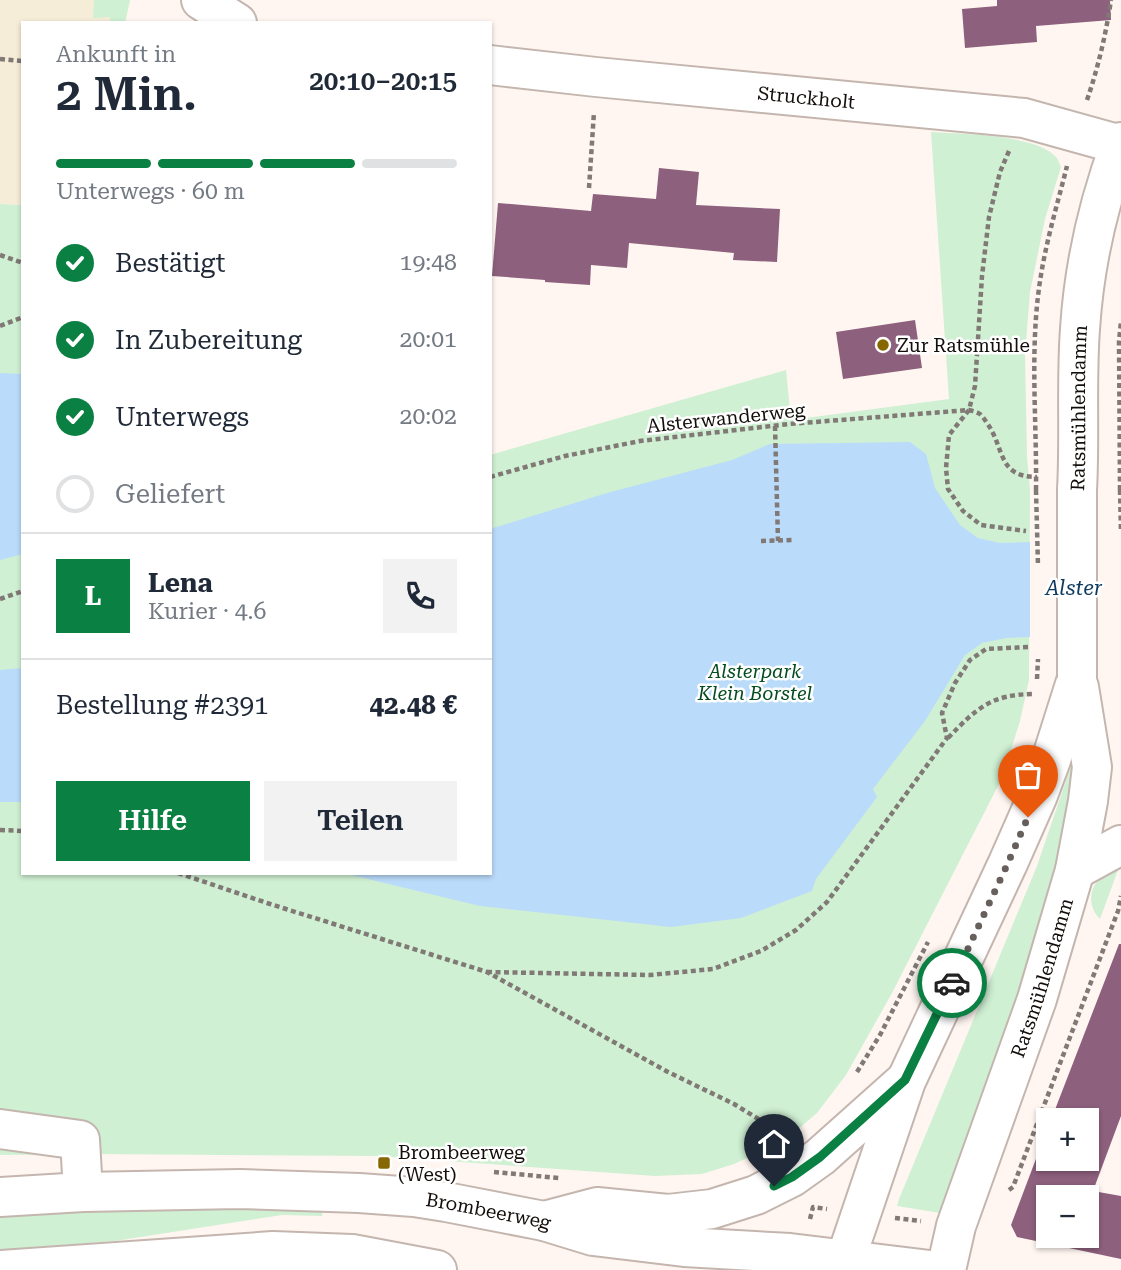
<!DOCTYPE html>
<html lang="de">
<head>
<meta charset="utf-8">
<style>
	:root { --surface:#fff; --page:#f2f2f3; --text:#1f2937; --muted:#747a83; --line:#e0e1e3; --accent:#0b8043 }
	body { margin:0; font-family:"Roboto Serif",serif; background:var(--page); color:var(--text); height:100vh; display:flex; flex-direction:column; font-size:26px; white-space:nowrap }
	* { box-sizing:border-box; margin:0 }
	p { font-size:23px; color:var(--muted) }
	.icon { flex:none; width:38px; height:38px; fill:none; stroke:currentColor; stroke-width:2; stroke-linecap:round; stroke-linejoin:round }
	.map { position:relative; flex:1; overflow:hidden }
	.details { position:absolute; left:21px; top:21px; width:471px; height:854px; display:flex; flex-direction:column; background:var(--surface); border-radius:0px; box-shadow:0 2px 5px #0004 }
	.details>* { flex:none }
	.buttons { position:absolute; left:1036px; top:1108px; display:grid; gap:14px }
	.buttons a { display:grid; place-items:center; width:63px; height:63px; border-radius:0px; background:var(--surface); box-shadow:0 2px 5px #0004; font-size:35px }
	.pin { position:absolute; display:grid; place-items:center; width:60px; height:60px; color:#fff; margin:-72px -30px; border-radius:50% 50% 50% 0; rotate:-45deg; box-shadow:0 0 7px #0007 }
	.pin .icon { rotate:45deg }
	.courier { position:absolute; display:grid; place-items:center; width:70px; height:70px; margin:-35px; border:5px solid #0b8043; border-radius:50%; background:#fff; color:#222; box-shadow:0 2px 9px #0007 }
	.headline em { font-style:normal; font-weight:600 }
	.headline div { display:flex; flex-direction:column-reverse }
	.headline { display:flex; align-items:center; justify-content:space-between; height:119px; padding:0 35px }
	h1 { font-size:46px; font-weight:600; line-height:52px }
	.bar { display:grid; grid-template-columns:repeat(4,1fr); gap:10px 7px; align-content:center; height:84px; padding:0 35px }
	.bar i { height:9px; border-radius:5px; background:var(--line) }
	.bar .active { background:var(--accent) }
	.bar p { grid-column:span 4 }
	.line { display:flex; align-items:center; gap:18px; padding:0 35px; border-top:2px solid var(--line) }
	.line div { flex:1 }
	.round { display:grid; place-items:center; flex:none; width:74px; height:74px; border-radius:0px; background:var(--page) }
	ol { padding:0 35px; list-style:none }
	li { display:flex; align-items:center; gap:21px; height:77px }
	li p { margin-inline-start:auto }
	li .icon { padding:7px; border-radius:50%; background:var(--accent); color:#fff; stroke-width:4 }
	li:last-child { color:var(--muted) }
	li i { width:38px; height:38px; border:4px solid var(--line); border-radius:50% }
	.action { display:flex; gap:14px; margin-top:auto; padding:14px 35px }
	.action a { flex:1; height:80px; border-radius:0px; background:var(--accent); color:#fff; font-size:28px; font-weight:600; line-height:80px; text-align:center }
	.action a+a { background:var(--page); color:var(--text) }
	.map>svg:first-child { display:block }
	.education { fill:#f6edd8 }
	.green { fill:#cff0d3 }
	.water { fill:#bbdbfb }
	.pier { fill:#fff6f1 }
	.building { fill:#8d607d; fill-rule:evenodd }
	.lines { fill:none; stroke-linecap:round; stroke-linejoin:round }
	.minor-casing { stroke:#c4b6ae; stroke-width:42 }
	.major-casing { stroke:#c4b6ae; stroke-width:42 }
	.path { stroke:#807975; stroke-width:4.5; stroke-dasharray:5 3.5; stroke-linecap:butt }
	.minor { stroke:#fff; stroke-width:38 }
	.major { stroke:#fff; stroke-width:38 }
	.major-bridge-casing { stroke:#c4b6ae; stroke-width:42; stroke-linecap:butt }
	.path-bridge { stroke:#807975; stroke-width:4.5; stroke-dasharray:5 3.5; stroke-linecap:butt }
	.major-bridge { stroke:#fff; stroke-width:38 }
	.done { stroke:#665f5c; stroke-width:7; stroke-dasharray:0 12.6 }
	.route { stroke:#0b8043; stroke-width:9 }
	.poi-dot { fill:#876702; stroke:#fff; stroke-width:2.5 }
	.labels { text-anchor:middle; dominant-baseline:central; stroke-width:5; stroke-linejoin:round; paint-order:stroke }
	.street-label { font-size:19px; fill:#130e0b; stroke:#fff }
	.poi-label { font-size:19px; fill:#130e0b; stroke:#fff; text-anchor:start }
	.park-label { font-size:19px; font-style:italic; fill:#054c1e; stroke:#fff }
	.water-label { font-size:21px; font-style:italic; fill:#0d3a5f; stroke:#fff }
</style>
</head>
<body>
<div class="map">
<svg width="1121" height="1270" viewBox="0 0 1121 1270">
	<rect width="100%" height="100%" fill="#fff6f1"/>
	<path class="education" d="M0,0h130l-5,23h-102v182l-23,-1z"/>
	<g class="green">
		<path d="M94,0h36l-5,23h-15v-6l-17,1z"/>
		<path d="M931,132c29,2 105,2 125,25 2,2 3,6 5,10l-16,52 -15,73 -5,62 2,103 3,33 -1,190 -9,41 -18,57 -110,215 -46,82 -29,38 -26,22 -18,11 -39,18 -32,10 -47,2 -277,-20 -289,-2 -89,1v-951l23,1v668h467v-418l296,-85 5,50 158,-21z"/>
		<path d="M1072,763h3l-17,109 -38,123 -80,218 -43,-7 2,-7 138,-333z"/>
		<path d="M1118,870l-18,49c-14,-14 -11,-36 7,-46 3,-1 8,-2 11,-3z"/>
		<path d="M214,1209l109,1 -1,6 -40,-1 -167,26 -115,9v-35l84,-5z"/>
	</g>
	<g class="water">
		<path d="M0,373l23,1v180l-23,6z"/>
		<path d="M910,442l16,12 9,34 25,37 18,13 22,5 121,-4v98h-93l-22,1 -24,5 -17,12 -40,66 -52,68 4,8 -61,82 -4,12 -71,27 -70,9 -191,-21 -137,-33h147v-344l117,-36 125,-33 38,-16z"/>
		<path d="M23,668v134h-23v-132z"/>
	</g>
	<path class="pier" d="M1121,535v106l-91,-1v-101z"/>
	<g class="building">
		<path d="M997,0h113l1,20 -75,6 1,16 -72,6 -3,-39 35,-3z"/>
		<path d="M659,168l40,4 -3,33 84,4 -3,53 -44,-2 1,-7 -105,-10 -2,25 -36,-3 -1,20 -45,-3v-2l-53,-4 6,-73 93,8 2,-17 63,5z"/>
		<path d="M915,320l7,48 -79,11 -7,-47z"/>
		<path d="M1119,944h2v172l-28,75 28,5v63l-104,-22 -6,-12 37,-98v31h39v-38h-36zM1048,1197h39v39h-39z"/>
	</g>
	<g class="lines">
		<defs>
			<g id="minor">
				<path d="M201,0l36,23"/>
				<path id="s1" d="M490,65l106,12 428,41 97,27"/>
				<path d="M1075,870l46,-25"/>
				<path d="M0,1129l80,11 3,52"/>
			</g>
			<g id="major">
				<path id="s2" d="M1077,490c3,-53 -1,-107 3,-161 4,-63 19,-128 41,-187"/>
				<path id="s3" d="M0,1197l83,-5 157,-3 119,4 55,4 32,5 98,19 49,15 91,11 106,6 140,17"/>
				<path d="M544,1221l53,-14 71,7 44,-5 44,-14 36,-18 28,-20 84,-75"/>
				<path d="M0,1270l273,-19 79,3 85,16"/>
				<path d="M842,1270l64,-189 102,-218 30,-68 13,-35 26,-82"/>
				<path id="s4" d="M946,1270l10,-44 81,-227 38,-129 13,-69 4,-34 -13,-80"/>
			</g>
		</defs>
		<use href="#minor" class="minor-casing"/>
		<use href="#major" class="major-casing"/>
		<g class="path">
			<path d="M0,59l23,2"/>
			<path d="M1087,100c11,-32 19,-66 24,-100"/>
			<path d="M1009,151l-9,21 -11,45 -7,59 -7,110 -6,24 -20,25 -3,33 2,21 15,22 18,14 45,6"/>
			<path d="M589,188l5,-76"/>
			<path d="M0,255l23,8"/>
			<path d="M0,326l23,-9"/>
			<path d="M775,426l3,115"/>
			<path d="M490,477l75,-21 75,-15 149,-17 180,-14c4,1 8,2 11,4 3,3 5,6 7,9 18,25 10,54 50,54"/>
			<path d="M1036,490c1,-71 -7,-144 5,-215 6,-37 17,-73 26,-109"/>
			<path d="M1120,490l-1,-149 2,-19"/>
			<path d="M761,541l33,-1"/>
			<path d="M0,599l23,-8"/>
			<path d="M948,738c29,-30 43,-44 87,-44"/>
			<path d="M0,830l23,1"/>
			<path d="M178,873l92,31 217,68 181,100 66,32 31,19 10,9 2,14"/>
			<path d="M487,972l163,3 63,-6 48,-18 35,-21 31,-28 120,-164 -5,-25 13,-30 15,-23 16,-11 43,-2"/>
			<path d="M857,1072l23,-37 48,-93"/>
			<path d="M494,1172l65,6"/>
			<path d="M1009,1190l4,-3 105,-276 3,-15"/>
			<path d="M895,1218l26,3"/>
			<path d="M810,1219l3,-12 14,2"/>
		</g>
		<use href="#minor" class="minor"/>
		<use href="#major" class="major"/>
		<defs>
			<path id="major-bridge" d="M1077,678v-188"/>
		</defs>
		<use href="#major-bridge" class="major-bridge-casing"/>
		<g class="path-bridge">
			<path d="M1036,490l2,76"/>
			<path d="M1120,490l1,41"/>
			<path d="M1037,679l1,-20"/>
		</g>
		<use href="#major-bridge" class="major-bridge"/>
	</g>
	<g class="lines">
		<path class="done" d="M952,983l56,-120 20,-46"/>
		<path class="route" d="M774,1186l18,-9 28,-20 85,-77 47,-97"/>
	</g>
	<g class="poi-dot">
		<circle cx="883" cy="345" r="7"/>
		<rect x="377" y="1156" width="14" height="14" rx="3.5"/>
	</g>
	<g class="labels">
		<g class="street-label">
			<text stroke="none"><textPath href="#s1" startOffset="318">Struckholt</textPath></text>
			<text stroke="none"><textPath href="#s2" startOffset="82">Ratsmühlendamm</textPath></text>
			<text transform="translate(726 418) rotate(-6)">Alsterwanderweg</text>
			<text stroke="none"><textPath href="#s4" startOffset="308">Ratsmühlendamm</textPath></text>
			<text stroke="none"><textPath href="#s3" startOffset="490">Brombeerweg</textPath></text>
		</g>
		<g class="poi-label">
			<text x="897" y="345">Zur Ratsmühle</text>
			<text x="398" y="1152">Brombeerweg<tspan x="398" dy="22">(West)</tspan></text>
		</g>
		<g class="park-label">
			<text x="755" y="671">Alsterpark<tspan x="755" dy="22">Klein Borstel</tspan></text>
		</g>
		<g class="water-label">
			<text x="1074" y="588">Alster</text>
		</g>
	</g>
</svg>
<div class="buttons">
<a>+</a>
<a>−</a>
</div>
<div class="pin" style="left:1028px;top:817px;background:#ea580c"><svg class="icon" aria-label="bag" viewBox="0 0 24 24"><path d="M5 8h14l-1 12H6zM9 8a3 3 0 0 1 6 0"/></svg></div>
<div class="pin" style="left:774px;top:1186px;background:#1f2937"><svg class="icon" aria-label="home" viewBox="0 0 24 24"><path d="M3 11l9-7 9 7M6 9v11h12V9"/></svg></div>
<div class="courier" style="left:952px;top:983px"><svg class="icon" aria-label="car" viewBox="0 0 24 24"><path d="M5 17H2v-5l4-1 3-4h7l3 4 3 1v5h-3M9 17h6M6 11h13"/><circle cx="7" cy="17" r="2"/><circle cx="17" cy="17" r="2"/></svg></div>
<section class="details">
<div class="headline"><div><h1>2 Min.</h1><p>Ankunft in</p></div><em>20:10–20:15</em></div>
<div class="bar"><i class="active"></i><i class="active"></i><i class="active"></i><i></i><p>Unterwegs · 60 m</p></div>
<ol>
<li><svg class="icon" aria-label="check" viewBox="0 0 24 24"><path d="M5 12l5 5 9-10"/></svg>Bestätigt<p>19:48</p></li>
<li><svg class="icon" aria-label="check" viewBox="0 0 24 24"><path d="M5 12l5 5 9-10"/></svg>In Zubereitung<p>20:01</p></li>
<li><svg class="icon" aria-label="check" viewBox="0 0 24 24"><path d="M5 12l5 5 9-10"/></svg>Unterwegs<p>20:02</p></li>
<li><i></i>Geliefert</li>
</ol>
<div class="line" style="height:126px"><b class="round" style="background:var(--accent);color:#fff">L</b><div><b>Lena</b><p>Kurier · 4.6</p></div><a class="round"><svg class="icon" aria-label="phone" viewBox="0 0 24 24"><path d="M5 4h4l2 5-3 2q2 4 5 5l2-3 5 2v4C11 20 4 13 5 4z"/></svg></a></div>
<div class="line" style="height:91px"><div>Bestellung #2391</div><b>42.48 €</b></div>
<div class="action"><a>Hilfe</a><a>Teilen</a></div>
</section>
</div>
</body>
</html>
